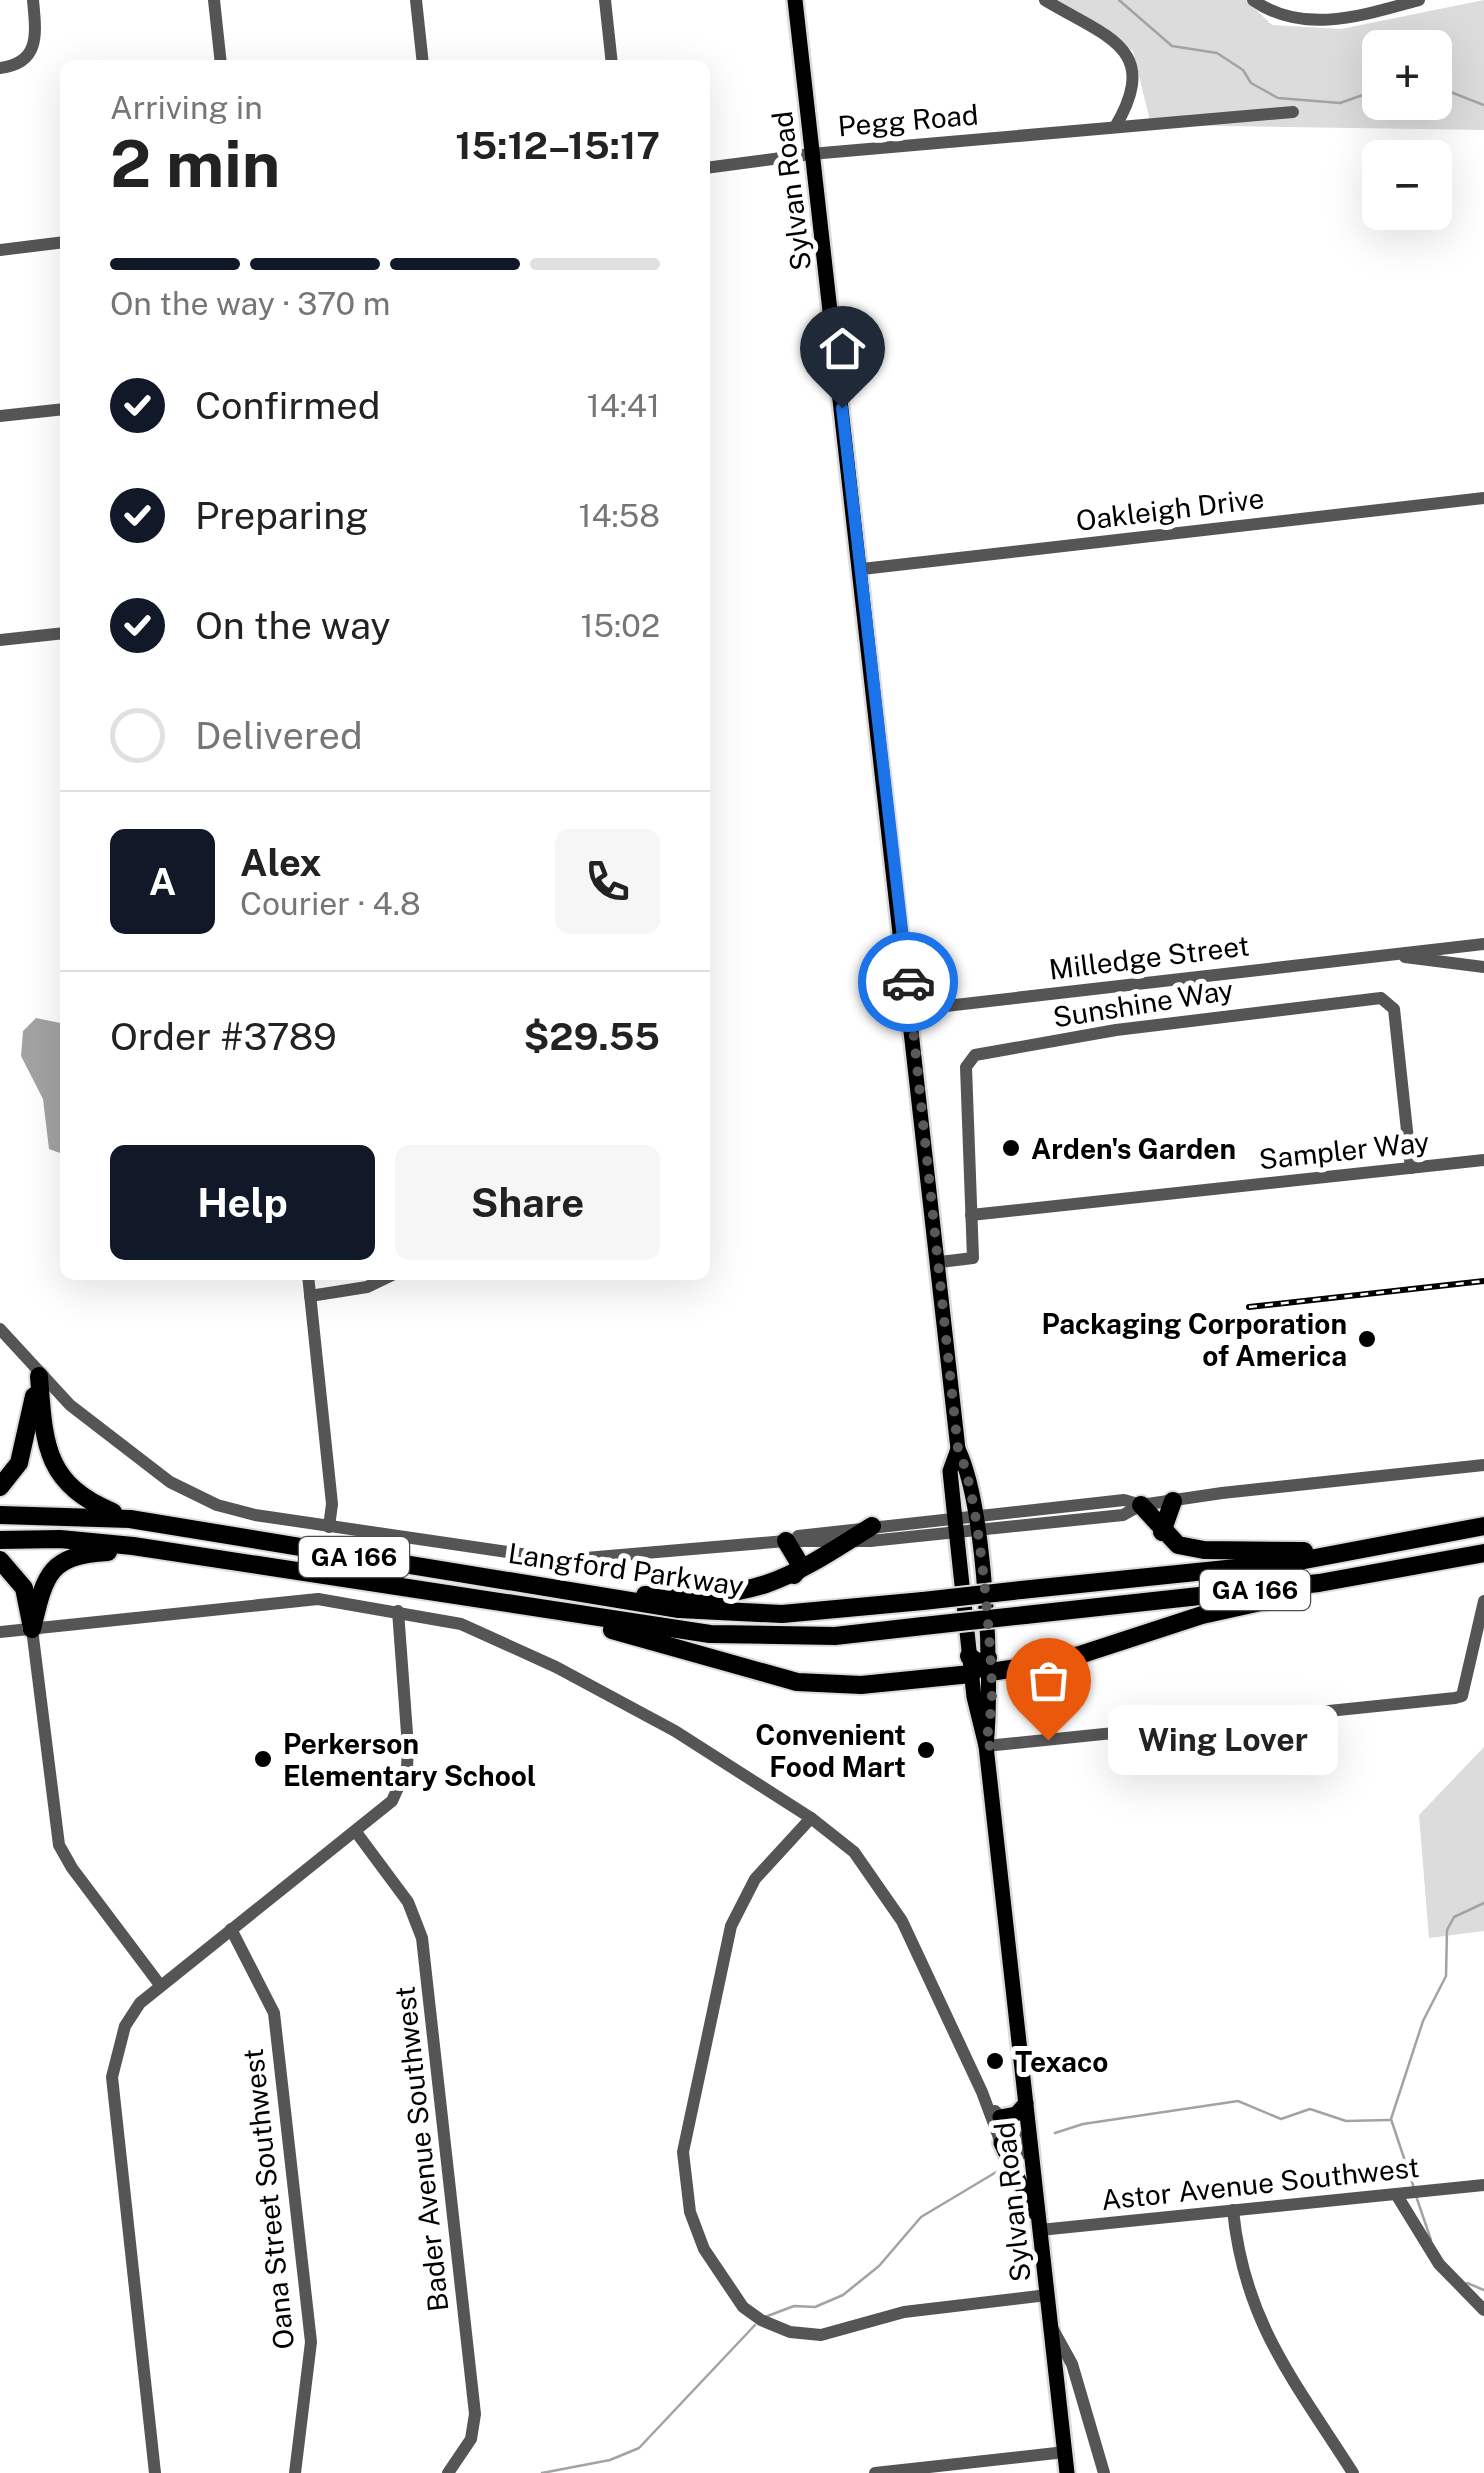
<!DOCTYPE html>
<html lang="en">
<head>
<meta charset="utf-8">
<style>
	:root { --surface:#fff; --page:#f6f6f6; --text:#222; --muted:#767676; --line:#e0e0e0; --accent:#111827 }
	body { margin:0; font-family:"Public Sans",sans-serif; background:var(--page); color:var(--text); height:100vh; display:flex; flex-direction:column; font-size:38px; white-space:nowrap }
	* { box-sizing:border-box; margin:0 }
	p { font-size:32px; color:var(--muted) }
	.icon { flex:none; width:55px; height:55px; fill:none; stroke:currentColor; stroke-width:2; stroke-linecap:round; stroke-linejoin:round }
	.map { position:relative; flex:1; overflow:hidden }
	.sheet { position:absolute; left:60px; top:60px; width:650px; height:1220px; display:flex; flex-direction:column; background:var(--surface); border-radius:15px; box-shadow:0 10px 40px #0002 }
	.sheet>* { flex:none }
	.tools { position:absolute; left:1362px; top:30px; display:grid; gap:20px }
	.tools a { display:grid; place-items:center; width:90px; height:90px; border-radius:15px; background:var(--surface); box-shadow:0 10px 40px #0002; font-size:50px }
	.pin { position:absolute; display:grid; place-items:center; width:85px; height:85px; color:#fff; margin:-102px -42px; border-radius:50% 50% 50% 0; rotate:-45deg; box-shadow:0 0 10px #0007 }
	.pin .icon { rotate:45deg }
	.courier { position:absolute; display:grid; place-items:center; width:100px; height:100px; margin:-50px; border:8px solid #1a73e8; border-radius:50%; background:#fff; color:#222; box-shadow:0 2px 12px #0007 }
	.bubble { position:absolute; height:70px; border-radius:15px; background:var(--surface); box-shadow:0 10px 40px #0002; font-size:32px; font-weight:700; line-height:70px; text-align:center }
	.overview em { font-style:normal; font-weight:700 }
	.overview div { display:flex; flex-direction:column-reverse }
	.overview { display:flex; align-items:center; justify-content:space-between; height:170px; padding:0 50px }
	h1 { font-size:65px; font-weight:700; line-height:75px }
	.bar { display:grid; grid-template-columns:repeat(4,1fr); gap:15px 10px; align-content:center; height:120px; padding:0 50px }
	.bar i { height:12px; border-radius:8px; background:var(--line) }
	.bar .current { background:var(--accent) }
	.bar p { grid-column:span 4 }
	.line { display:flex; align-items:center; gap:25px; padding:0 50px; border-top:2px solid var(--line) }
	.line div { flex:1 }
	.round { display:grid; place-items:center; flex:none; width:105px; height:105px; border-radius:15px; background:var(--page) }
	ol { padding:0 50px; list-style:none }
	li { display:flex; align-items:center; gap:30px; height:110px }
	li p { margin-inline-start:auto }
	li .icon { padding:10px; border-radius:50%; background:var(--accent); color:#fff; stroke-width:4 }
	li:last-child { color:var(--muted) }
	li i { width:55px; height:55px; border:5px solid var(--line); border-radius:50% }
	.primary-button { display:flex; gap:20px; margin-top:auto; padding:20px 50px }
	.primary-button a { flex:1; height:115px; border-radius:15px; background:var(--accent); color:#fff; font-size:40px; font-weight:700; line-height:115px; text-align:center }
	.primary-button a+a { background:var(--page); color:var(--text) }
	.map>svg:first-child { display:block }
	.green { fill:#dcdcdc; fill-rule:evenodd }
	.water { fill:#a3a3a3 }
	.lines { fill:none; stroke-linecap:round; stroke-linejoin:round }
	.stream { stroke:#a3a3a3; stroke-width:2.5 }
	.major-casing { stroke:#dbdbdb; stroke-width:20 }
	.highway-casing { stroke:#dbdbdb; stroke-width:22 }
	.minor { stroke:#555; stroke-width:12 }
	.major { stroke:#000; stroke-width:15 }
	.highway { stroke:#000; stroke-width:18 }
	.rail-casing { stroke:#000; stroke-width:6 }
	.rail { stroke:#fff; stroke-width:2.5; stroke-dasharray:8; stroke-linecap:butt }
	.highway-bridge-casing { stroke:#dbdbdb; stroke-width:22; stroke-linecap:butt }
	.highway-bridge { stroke:#000; stroke-width:18 }
	.done { stroke:#595959; stroke-width:10; stroke-dasharray:0 18 }
	.route { stroke:#1a73e8; stroke-width:12 }
	.poi-dot { fill:#000; stroke:#fff; stroke-width:4 }
	.labels { text-anchor:middle; dominant-baseline:central; stroke-width:10; stroke-linejoin:round; paint-order:stroke }
	.shield { fill:#fff; stroke:#4c4c4c; stroke-width:2.5 }
	.shield-label { font-size:25px; font-weight:bold; fill:#000 }
	.street-label { font-size:28px; fill:#000; stroke:#fff }
	.poi-label { font-size:28px; font-weight:bold; fill:#000; stroke:#fff; text-anchor:start }
</style>
</head>
<body>
<div class="map">
<svg width="1484" height="2473" viewBox="0 0 1484 2473">
	<rect width="100%" height="100%" fill="#fff"/>
	<g class="green">
		<path d="M1046,0h200l26,25 69,4 143,-29v130l-333,-5 -18,-74zM1380,48h55v54h-55z"/>
		<path d="M1484,1747v184l-55,7 -10,-123z"/>
	</g>
	<path class="water" d="M36,1018l29,6v128l-5,1 -11,-4 -6,-50 -22,-43 2,-25z"/>
	<g class="lines">
		<g class="stream">
			<path d="M1119,0l53,46 45,7 26,17 8,13 27,15 62,5 40,-14"/>
			<path d="M1435,86l49,19"/>
			<path d="M1055,2133l28,-9 155,-23 43,18 29,-10 36,12 43,-1"/>
			<path d="M1414,2188l-23,-69 32,-98 23,-45 1,-46 7,-13 30,-14"/>
			<path d="M1416,2196l15,44"/>
			<path d="M1467,2283l17,7"/>
			<path d="M765,2317l29,-11 21,1 28,-12 36,-29 42,-49 77,-46"/>
			<path d="M542,2473l68,-13 29,-12 116,-123"/>
		</g>
		<defs>
			<g id="major">
				<path d="M795,0l163,1449c28,58 35,231 28,297"/>
				<path d="M958,1449l-8,22 4,39 20,187 12,49 81,727"/>
				<path d="M1000,2117l16,-3 10,-11"/>
				<path d="M1001,2143l33,69"/>
			</g>
			<g id="highway">
				<path d="M39,1376c5,66 5,108 74,136"/>
				<path d="M0,1487l19,-24 15,-67"/>
				<path d="M1141,1505l37,40 26,5 100,1"/>
				<path d="M0,1515l130,4 549,90 103,5 141,-13"/>
				<path d="M1162,1532l11,-31"/>
				<path d="M0,1540l60,-1 73,7 577,88 125,2 88,-10"/>
				<path d="M786,1541l15,25 -7,9"/>
				<path d="M0,1560l24,28 7,35"/>
				<path d="M1021,1590l273,-28 190,-36"/>
				<path d="M645,1595c112,4 134,-10 227,-69"/>
				<path d="M1025,1615l294,-32 165,-30"/>
				<path d="M32,1629c13,-54 16,-74 76,-77"/>
				<path d="M612,1630l185,52 64,3 110,-11 17,-16"/>
				<path d="M969,1656l21,16 68,-10 144,-47 77,-17"/>
			</g>
		</defs>
		<use href="#major" class="major-casing"/>
		<use href="#highway" class="highway-casing"/>
		<g class="minor">
			<path d="M214,0l7,65"/>
			<path d="M416,0l7,65"/>
			<path d="M605,0l7,65"/>
			<path d="M1045,0c61,37 117,48 70,127"/>
			<path d="M1253,0c51,36 111,15 166,0"/>
			<path d="M0,68c41,-5 36,-35 33,-68"/>
			<path d="M705,168l106,-14 482,-42"/>
			<path d="M0,250l65,-8"/>
			<path d="M0,416l65,-7"/>
			<path d="M862,569l622,-71"/>
			<path d="M0,640l65,-7"/>
			<path d="M1405,957l79,10"/>
			<path d="M911,1010l573,-66"/>
			<path d="M971,1215l513,-55"/>
			<path d="M940,1262l33,-4 -7,-191 9,-12 141,-25 265,-32 13,11 17,159"/>
			<path d="M308,1275l24,229 -3,23"/>
			<path d="M310,1296l57,-9 25,-12"/>
			<path d="M0,1329l70,76 100,77 47,23 38,10 307,45 224,-19h84l253,-26 18,-10 81,-12 262,-28"/>
			<path d="M798,1536l326,-36 17,5"/>
			<path d="M32,1629l27,216 13,23 88,117"/>
			<path d="M0,1632l318,-33 143,25 95,43 119,64 136,87 43,34 48,69 80,171 19,51 15,11 15,-2"/>
			<path d="M986,1746l469,-48 7,-2 22,-95"/>
			<path d="M811,1818l-56,61 -24,47 -48,226 7,60 14,37 39,58 18,13 29,12 31,3 83,-23 143,-17"/>
			<path d="M356,1832l52,70 14,36 53,476 -4,25 -23,34"/>
			<path d="M231,1929l43,84 37,329 -16,131"/>
			<path d="M995,2111l36,41"/>
			<path d="M1396,2194l43,70 45,46"/>
			<path d="M1233,2210c11,112 62,172 120,263"/>
			<path d="M1040,2230l444,-45"/>
			<path d="M1051,2326l21,38 32,109"/>
			<path d="M155,2473l-43,-396 13,-51 15,-23 252,-202 15,-33 1,-21 -10,-136"/>
			<path d="M875,2473l190,-21"/>
		</g>
		<use href="#major" class="major"/>
		<use href="#highway" class="highway"/>
		<defs>
			<path id="rail" d="M1249,1307l235,-26"/>
		</defs>
		<use href="#rail" class="rail-casing"/>
		<use href="#rail" class="rail"/>
		<defs>
			<g id="highway-bridge">
				<path d="M923,1601l98,-11"/>
				<path d="M923,1626l102,-11"/>
			</g>
		</defs>
		<use href="#highway-bridge" class="highway-bridge-casing"/>
		<use href="#highway-bridge" class="highway-bridge"/>
	</g>
	<g class="lines">
		<path class="done" d="M908,982l50,467c21,43 33,191 34,243 0,18 -4,36 -6,54l62,-6"/>
		<path class="route" d="M842,408l66,574"/>
	</g>
	<g class="poi-dot">
		<circle cx="1011" cy="1148" r="10"/>
		<circle cx="1367" cy="1339" r="10"/>
		<circle cx="926" cy="1750" r="10"/>
		<circle cx="263" cy="1759" r="10"/>
		<circle cx="995" cy="2061" r="10"/>
	</g>
	<g class="labels">
		<g class="shield">
			<rect x="299" y="1537" width="110" height="40" rx="8"/>
			<rect x="1200" y="1570" width="110" height="40" rx="8"/>
		</g>
		<g class="shield-label">
			<text x="354" y="1557">GA 166</text>
			<text x="1255" y="1590">GA 166</text>
		</g>
		<g class="street-label">
			<text transform="translate(908 120) rotate(-5)">Pegg Road</text>
			<text transform="translate(791 191) rotate(-97)">Sylvan Road</text>
			<text transform="translate(1170 509) rotate(-7)">Oakleigh Drive</text>
			<text transform="translate(1149 957) rotate(-7)">Milledge Street</text>
			<text transform="translate(1143 1003) rotate(-9)">Sunshine Way</text>
			<text transform="translate(1344 1150) rotate(-6)">Sampler Way</text>
			<text transform="translate(626 1569) rotate(8)">Langford Parkway</text>
			<text transform="translate(421 2149) rotate(-96)">Bader Avenue Southwest</text>
			<text transform="translate(1260 2183) rotate(-6)">Astor Avenue Southwest</text>
			<text transform="translate(268 2199) rotate(-96)">Oana Street Southwest</text>
			<text transform="translate(1012 2202) rotate(-96)">Sylvan Road</text>
		</g>
		<g class="poi-label">
			<text x="1031" y="1148">Arden's Garden</text>
			<text x="1347" y="1323" text-anchor="end">Packaging Corporation<tspan x="1347" dy="32">of America</tspan></text>
			<text x="906" y="1734" text-anchor="end">Convenient<tspan x="906" dy="32">Food Mart</tspan></text>
			<text x="283" y="1743">Perkerson<tspan x="283" dy="32">Elementary School</tspan></text>
			<text x="1015" y="2061">Texaco</text>
		</g>
	</g>
</svg>
<div class="tools">
<a>+</a>
<a>−</a>
</div>
<div class="pin" style="left:1048px;top:1740px;background:#ea580c"><svg class="icon" aria-label="bag" viewBox="0 0 24 24"><path d="M5 8h14l-1 12H6zM9 8a3 3 0 0 1 6 0"/></svg></div>
<div class="pin" style="left:842px;top:408px;background:#1f2937"><svg class="icon" aria-label="home" viewBox="0 0 24 24"><path d="M3 11l9-7 9 7M6 9v11h12V9"/></svg></div>
<div class="courier" style="left:908px;top:982px"><svg class="icon" aria-label="car" viewBox="0 0 24 24"><path d="M5 17H2v-5l4-1 3-4h7l3 4 3 1v5h-3M9 17h6M6 11h13"/><circle cx="7" cy="17" r="2"/><circle cx="17" cy="17" r="2"/></svg></div>
<div class="bubble" style="left:1108px;top:1705px;width:230px">Wing Lover</div>
<section class="sheet">
<div class="overview"><div><h1>2 min</h1><p>Arriving in</p></div><em>15:12–15:17</em></div>
<div class="bar"><i class="current"></i><i class="current"></i><i class="current"></i><i></i><p>On the way · 370 m</p></div>
<ol>
<li><svg class="icon" aria-label="check" viewBox="0 0 24 24"><path d="M5 12l5 5 9-10"/></svg>Confirmed<p>14:41</p></li>
<li><svg class="icon" aria-label="check" viewBox="0 0 24 24"><path d="M5 12l5 5 9-10"/></svg>Preparing<p>14:58</p></li>
<li><svg class="icon" aria-label="check" viewBox="0 0 24 24"><path d="M5 12l5 5 9-10"/></svg>On the way<p>15:02</p></li>
<li><i></i>Delivered</li>
</ol>
<div class="line" style="height:180px"><b class="round" style="background:var(--accent);color:#fff">A</b><div><b>Alex</b><p>Courier · 4.8</p></div><a class="round"><svg class="icon" aria-label="phone" viewBox="0 0 24 24"><path d="M5 4h4l2 5-3 2q2 4 5 5l2-3 5 2v4C11 20 4 13 5 4z"/></svg></a></div>
<div class="line" style="height:130px"><div>Order #3789</div><b>$29.55</b></div>
<div class="primary-button"><a>Help</a><a>Share</a></div>
</section>
</div>
</body>
</html>
